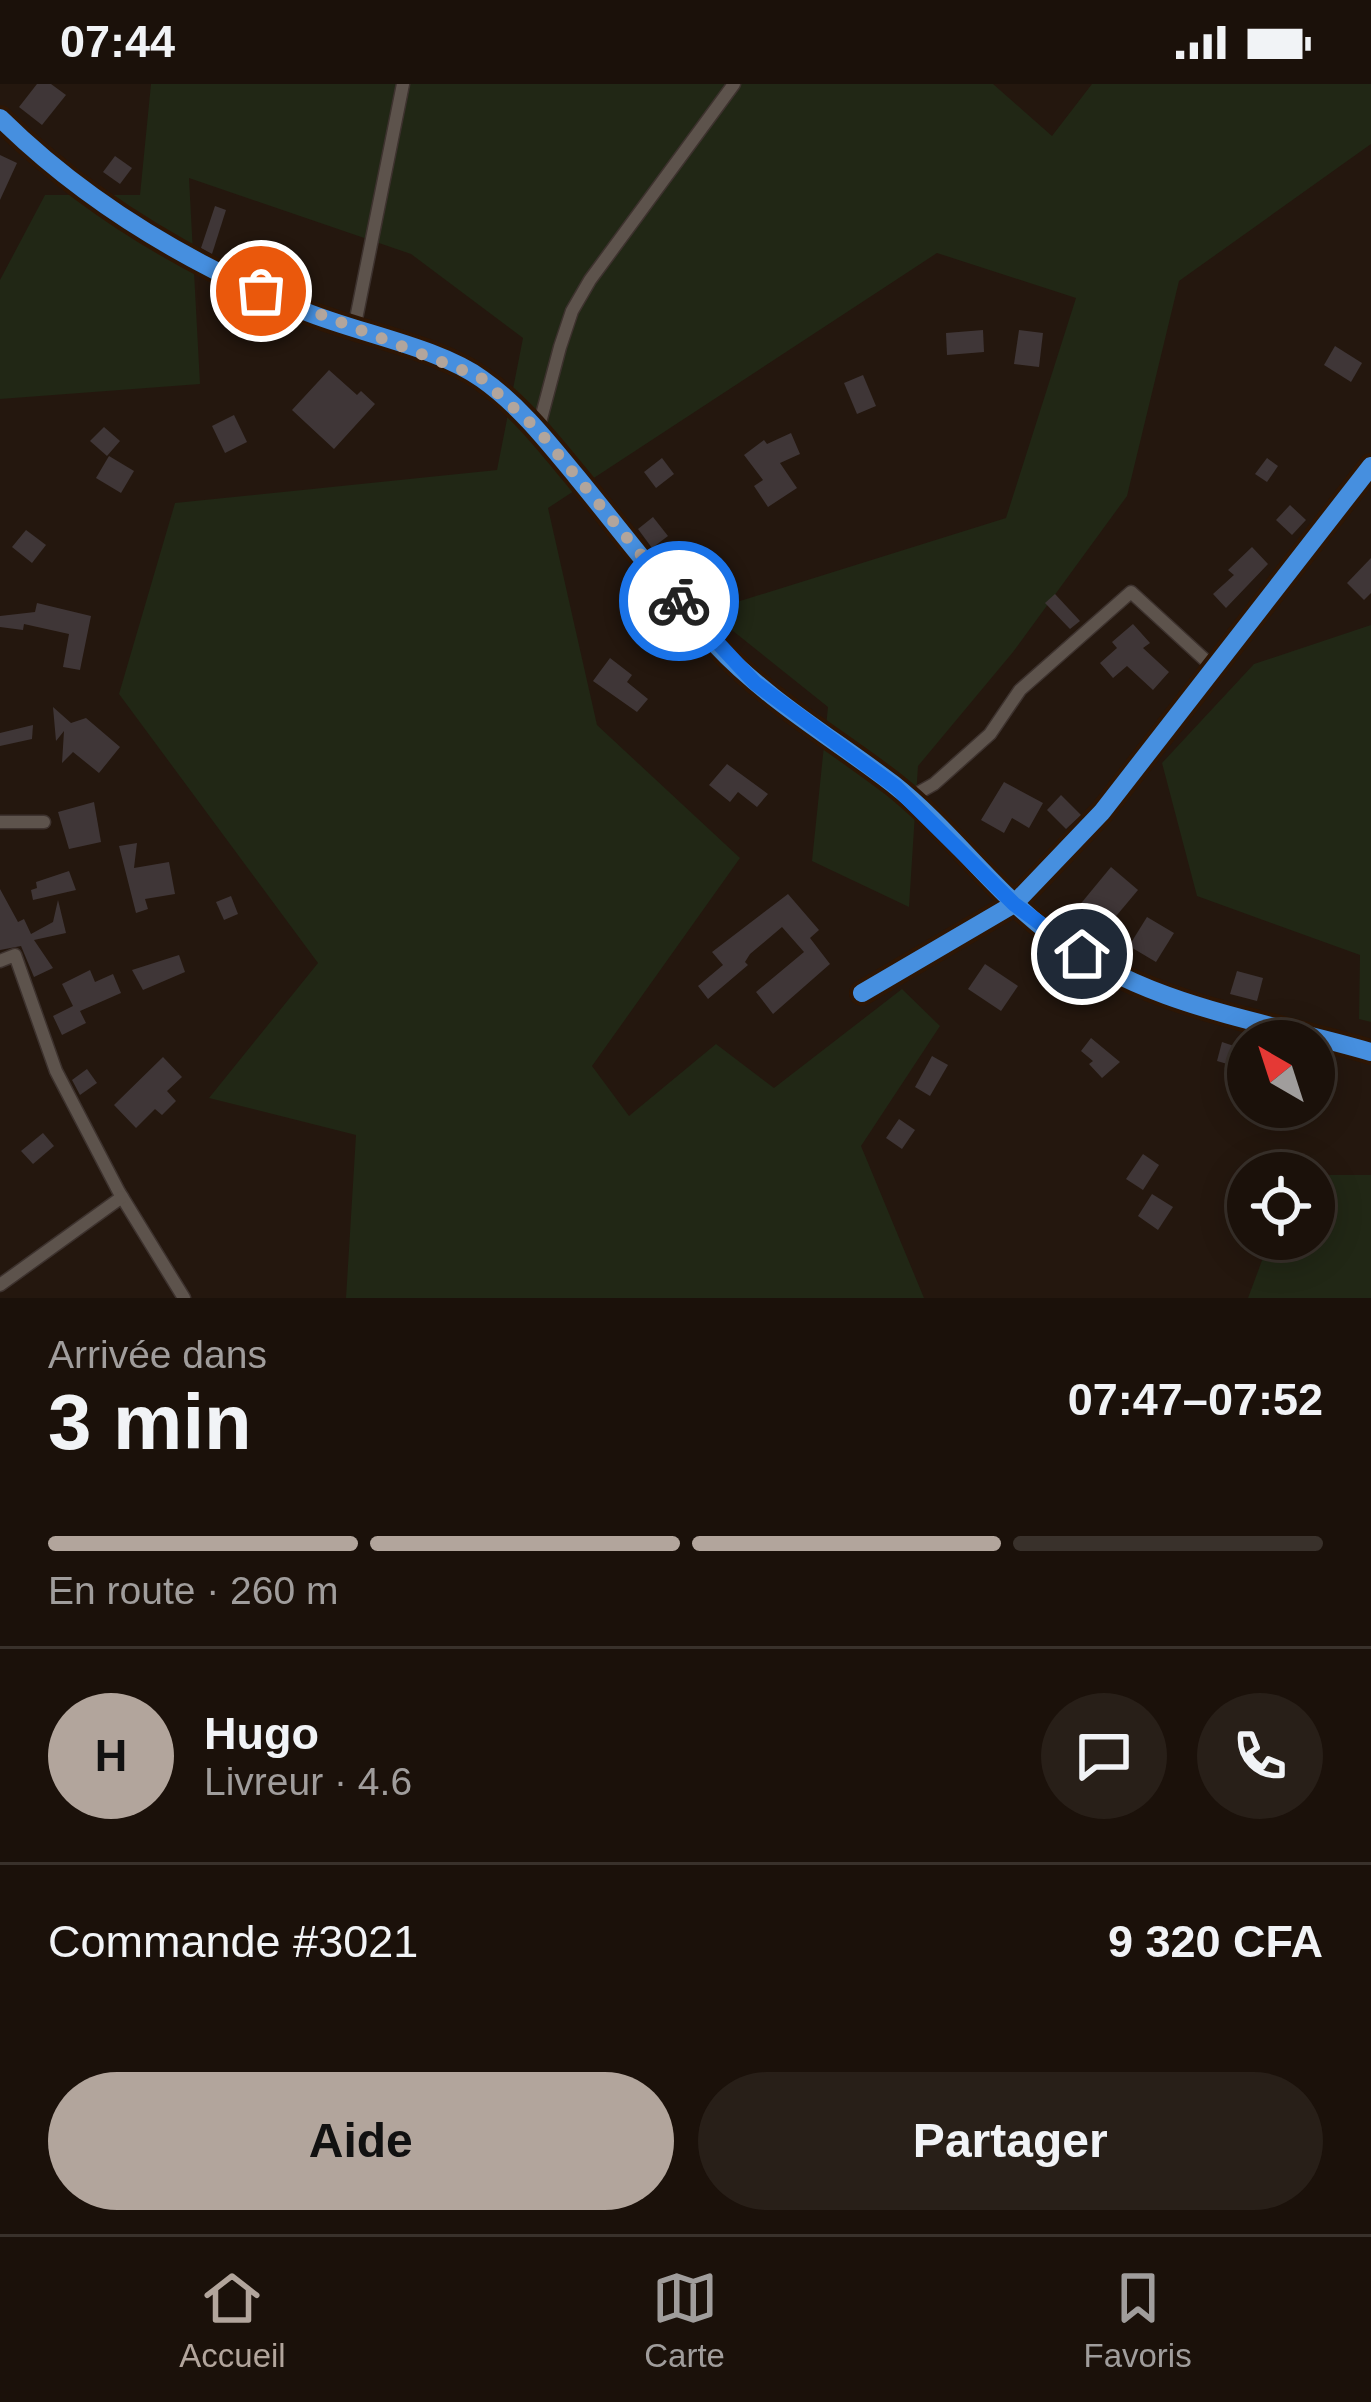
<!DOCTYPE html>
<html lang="fr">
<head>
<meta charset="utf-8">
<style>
	:root { --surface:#1b110a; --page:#281f18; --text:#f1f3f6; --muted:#a09d9c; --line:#39312b; --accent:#b2a59c }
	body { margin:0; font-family:Arial,sans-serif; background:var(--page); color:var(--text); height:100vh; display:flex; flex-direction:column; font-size:45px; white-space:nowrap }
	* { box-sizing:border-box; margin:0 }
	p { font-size:39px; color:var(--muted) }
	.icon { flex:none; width:66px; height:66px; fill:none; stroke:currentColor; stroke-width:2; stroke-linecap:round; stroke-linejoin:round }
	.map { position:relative; height:1214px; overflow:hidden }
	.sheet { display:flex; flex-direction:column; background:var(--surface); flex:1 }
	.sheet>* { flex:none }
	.needle { width:78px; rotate:321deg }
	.controls { position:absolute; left:1227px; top:936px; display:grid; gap:24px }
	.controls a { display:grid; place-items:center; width:108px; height:108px; border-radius:50%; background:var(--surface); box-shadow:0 6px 30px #0003,0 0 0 3px var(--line); font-size:60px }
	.pin { position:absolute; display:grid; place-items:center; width:102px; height:102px; color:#fff; margin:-51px; border:6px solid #fff; border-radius:50%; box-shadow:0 3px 12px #0007 }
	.courier { position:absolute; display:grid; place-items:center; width:120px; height:120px; margin:-60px; border:9px solid #1a73e8; border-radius:50%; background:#fff; color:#222; box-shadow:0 3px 15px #0007 }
	.overview em { font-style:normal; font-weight:700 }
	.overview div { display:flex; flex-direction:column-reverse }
	.overview { display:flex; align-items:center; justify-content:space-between; height:204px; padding:0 48px }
	h1 { font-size:78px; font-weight:700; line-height:90px }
	.bar { display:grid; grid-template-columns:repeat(4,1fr); gap:18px 12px; align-content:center; height:144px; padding:0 48px }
	.bar i { height:15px; border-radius:9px; background:var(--line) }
	.bar .current { background:var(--accent) }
	.bar p { grid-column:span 4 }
	.line { display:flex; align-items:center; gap:30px; padding:0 48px; border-top:3px solid var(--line) }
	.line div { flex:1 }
	.round { display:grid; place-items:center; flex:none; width:126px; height:126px; border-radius:63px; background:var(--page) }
	.cta { display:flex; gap:24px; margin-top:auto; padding:24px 48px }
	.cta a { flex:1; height:138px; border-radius:72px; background:var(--accent); color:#111; font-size:48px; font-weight:700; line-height:138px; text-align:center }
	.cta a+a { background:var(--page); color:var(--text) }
	.status { display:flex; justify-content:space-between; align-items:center; height:84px; padding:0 60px; background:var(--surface); direction:ltr }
	.status svg { height:33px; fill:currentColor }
	.menu { display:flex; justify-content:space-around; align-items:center; height:168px; border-top:3px solid var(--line); background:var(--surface); font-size:33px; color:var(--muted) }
	.menu a { display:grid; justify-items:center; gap:6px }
	.menu .current { color:var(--accent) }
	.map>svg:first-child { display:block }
	.green { fill:#212715 }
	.building { fill:#3f3637 }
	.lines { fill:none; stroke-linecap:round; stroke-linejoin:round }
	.street-casing { stroke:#3d322e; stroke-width:15 }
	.secondary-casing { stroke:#3d322e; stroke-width:20 }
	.street { stroke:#5d534c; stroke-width:12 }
	.secondary { stroke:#5d534c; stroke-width:16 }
	.cycleway-casing { stroke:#2d1605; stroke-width:26 }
	.cycleway { stroke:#468fdf; stroke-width:18 }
	.done { stroke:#b2a59c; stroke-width:12; stroke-dasharray:0 21.6 }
	.route { stroke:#1a73e8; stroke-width:15 }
</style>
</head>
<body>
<div class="status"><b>07:44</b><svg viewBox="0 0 49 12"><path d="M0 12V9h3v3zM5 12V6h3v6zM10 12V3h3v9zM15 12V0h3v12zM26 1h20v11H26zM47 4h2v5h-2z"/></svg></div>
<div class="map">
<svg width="1371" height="1214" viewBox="0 0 1371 1214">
	<rect width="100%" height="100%" fill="#24170e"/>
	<g class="green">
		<path d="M151,0h842l59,52 40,-52h279v60l-192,137 -52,215 -114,156 -95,114 -9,141 -97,-46 16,-154 -120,-96 298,-93 70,-220 -139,-45 -389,255 49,217 143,133 -148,208 37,50 87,-72 58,44 128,-99 38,37 -79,120 63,152h-578l10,-163 -147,-37 109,-135 -199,-269 56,-191 322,-33 26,-132 -112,-84 -222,-76 11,206 -200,15v-119l45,-85h95z"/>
		<path d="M1371,541v397l-12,-3 1,-64 -163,-59 -35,-133 92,-99z"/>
		<path d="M1314,1091h57v123h-123l22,-59h44z"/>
	</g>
	<g class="building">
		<path d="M37,0h14l15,11 -24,30 -23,-18z"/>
		<path d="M0,71l17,8 -17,37z"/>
		<path d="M115,72l17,12 -12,16 -17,-12z"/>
		<path d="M215,122l11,4 -14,44 -11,-6z"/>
		<path d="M983,246l1,22 -37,3 -1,-22z"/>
		<path d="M1019,246l24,3 -4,34 -25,-3z"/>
		<path d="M1335,262l27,17 -11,19 -27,-17z"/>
		<path d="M329,286l28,25 4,-4 14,13 -41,45 -42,-39z"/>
		<path d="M863,291l13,31 -19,8 -13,-31z"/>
		<path d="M234,331l13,27 -22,11 -13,-27z"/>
		<path d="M104,343l16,14 -13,15 -17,-15z"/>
		<path d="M791,349l9,21 -20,9 17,25 -29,19 -14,-21 9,-6 -19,-25 20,-15 3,4z"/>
		<path d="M109,372l25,15 -13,22 -25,-15z"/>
		<path d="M662,374l12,16 -18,14 -12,-16z"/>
		<path d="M1267,374l11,8 -11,16 -12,-8z"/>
		<path d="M1290,421l16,15 -14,15 -16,-15z"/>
		<path d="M653,433l15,19 -16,12 -14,-19z"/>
		<path d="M26,446l20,15 -14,18 -20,-16z"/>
		<path d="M1252,463l16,17 -42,44 -13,-14 21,-19 -6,-5z"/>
		<path d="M1371,474v35l-7,7 -17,-17z"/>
		<path d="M1055,510l25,27 -10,8 -25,-26z"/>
		<path d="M37,519l54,13 -11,54 -17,-3 6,-33 -45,-10 -1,6 -23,-3v-11l35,-4z"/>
		<path d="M1133,540l17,19 -7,5 26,24 -16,18 -26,-24 -14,12 -13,-15 17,-15 -5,-6z"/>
		<path d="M610,574l22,17 -5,7 21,17 -11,13 -44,-31z"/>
		<path d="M53,623l18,16 15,-5 34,29 -21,26 -26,-21 -11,11 2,-32 -8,10z"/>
		<path d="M33,641l-1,14 -32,7v-13z"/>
		<path d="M727,680l41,30 -11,13 -19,-15 -8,10 -21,-17z"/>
		<path d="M1004,698l39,21 -14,25 -17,-10 -8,15 -23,-13z"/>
		<path d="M1061,711l20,20 -15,14 -19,-19z"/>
		<path d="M94,718l7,40 -32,7 -11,-37z"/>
		<path d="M137,759l-3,25 35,-6 6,32 -30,5 3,10 -12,4 -17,-67z"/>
		<path d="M1111,783l27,23 -47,56 -27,-22z"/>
		<path d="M69,787l7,19 -43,10 -2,-10 6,-2 -1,-6z"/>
		<path d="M0,805l18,33 6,-3 7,15 22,-12 5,-22 8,33 -32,7 19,28 -19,9 -13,-31 -21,4z"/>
		<path d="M788,810l31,36 -9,8 20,26 -57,50 -17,-22 48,-40 -22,-25 -32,27 -5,8 3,3 -40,34 -10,-13 25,-21 -11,-13z"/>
		<path d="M231,812l7,18 -14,6 -8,-18z"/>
		<path d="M1147,833l27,16 -18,29 -27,-16z"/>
		<path d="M179,871l6,17 -42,18 -11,-20z"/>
		<path d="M985,880l33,22 -17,25 -33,-22z"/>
		<path d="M90,886l5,12 18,-8 8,19 -41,18 6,12 -24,12 -9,-19 20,-10 -11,-22z"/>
		<path d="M1237,887l26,7 -6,23 -27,-7z"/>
		<path d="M1091,954l29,24 -18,16 -13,-14 4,-3 -12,-10z"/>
		<path d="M1222,958l18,6 -6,18 -17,-5z"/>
		<path d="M932,972l16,9 -18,31 -15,-9z"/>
		<path d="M163,973l19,20 -15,14 9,10 -14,14 -7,-6 -19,19 -22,-23z"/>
		<path d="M87,985l10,14 -17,12 -8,-15z"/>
		<path d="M899,1035l16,11 -13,19 -16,-11z"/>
		<path d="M43,1049l11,13 -21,18 -12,-13z"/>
		<path d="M1143,1070l16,11 -16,25 -17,-11z"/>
		<path d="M1152,1110l21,13 -15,23 -20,-14z"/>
	</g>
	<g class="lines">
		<defs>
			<g id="street">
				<path d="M354,245l49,-245"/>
				<path d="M538,346l22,-83 12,-36 18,-31 144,-196"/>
				<path d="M909,714l25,-14 56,-50 30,-44 111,-98 84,77"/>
				<path d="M0,738h44"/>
				<path d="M0,877l15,-6 41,116 63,121 65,106"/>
				<path d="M862,909l152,-89 88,-92 269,-346"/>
				<path d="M0,1201l122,-88"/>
			</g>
			<path id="secondary" d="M0,34c86,85 193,148 304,193 53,22 134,36 178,68 37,26 66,63 94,97 46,56 90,115 139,168 52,56 118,94 178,140 57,45 99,106 158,150 96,73 207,85 320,118"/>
		</defs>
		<use href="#street" class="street-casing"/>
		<use href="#secondary" class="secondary-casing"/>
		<use href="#street" class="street"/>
		<use href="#secondary" class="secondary"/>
		<defs>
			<g id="cycleway">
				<path d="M0,34c86,85 193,148 304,193 53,22 134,36 178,68 37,26 66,63 94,97 46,56 90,115 139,168 52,56 118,94 178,140 57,45 99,106 158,150 96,73 207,85 320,118"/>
				<path d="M862,909l152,-89 88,-92 269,-346"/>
			</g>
		</defs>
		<use href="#cycleway" class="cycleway-casing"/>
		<use href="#cycleway" class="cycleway"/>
	</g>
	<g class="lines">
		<path class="done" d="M261,207l219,86 58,53 141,171"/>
		<path class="route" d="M679,517l76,82 141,104 118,117 68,50"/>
	</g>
</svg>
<div class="controls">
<a><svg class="needle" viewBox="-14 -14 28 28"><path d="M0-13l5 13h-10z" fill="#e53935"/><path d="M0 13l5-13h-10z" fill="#a09d9c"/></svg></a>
<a><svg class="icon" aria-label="locate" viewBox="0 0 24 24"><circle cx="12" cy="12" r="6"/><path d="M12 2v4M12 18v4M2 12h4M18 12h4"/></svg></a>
</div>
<div class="pin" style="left:261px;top:207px;background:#ea580c"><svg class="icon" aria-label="bag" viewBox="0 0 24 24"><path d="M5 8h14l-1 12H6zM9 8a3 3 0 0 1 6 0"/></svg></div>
<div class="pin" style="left:1082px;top:870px;background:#1f2937"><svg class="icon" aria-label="home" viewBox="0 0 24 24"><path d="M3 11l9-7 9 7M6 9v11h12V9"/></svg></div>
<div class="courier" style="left:679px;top:517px"><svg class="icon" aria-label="bike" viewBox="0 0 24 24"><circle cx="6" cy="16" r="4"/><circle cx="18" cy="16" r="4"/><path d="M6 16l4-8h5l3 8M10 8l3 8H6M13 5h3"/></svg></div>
</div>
<section class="sheet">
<div class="overview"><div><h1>3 min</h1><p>Arrivée dans</p></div><em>07:47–07:52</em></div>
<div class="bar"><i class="current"></i><i class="current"></i><i class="current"></i><i></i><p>En route · 260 m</p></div>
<div class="line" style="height:216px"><b class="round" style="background:var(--accent);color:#111">H</b><div><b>Hugo</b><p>Livreur · 4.6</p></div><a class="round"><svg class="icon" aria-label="chat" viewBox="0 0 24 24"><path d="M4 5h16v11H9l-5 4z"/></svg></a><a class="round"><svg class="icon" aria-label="phone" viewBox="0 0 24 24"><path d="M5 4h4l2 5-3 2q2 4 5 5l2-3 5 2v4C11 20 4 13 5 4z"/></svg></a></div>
<div class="line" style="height:156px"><div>Commande #3021</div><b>9 320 CFA</b></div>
<div class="cta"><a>Aide</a><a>Partager</a></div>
</section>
<nav class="menu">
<a class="current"><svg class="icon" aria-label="home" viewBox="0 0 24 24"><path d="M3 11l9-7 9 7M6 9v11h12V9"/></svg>Accueil</a>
<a><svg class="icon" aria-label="map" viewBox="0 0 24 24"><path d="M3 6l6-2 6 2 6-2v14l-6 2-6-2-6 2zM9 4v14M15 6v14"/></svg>Carte</a>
<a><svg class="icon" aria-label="saved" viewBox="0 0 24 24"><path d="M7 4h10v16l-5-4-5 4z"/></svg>Favoris</a>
</nav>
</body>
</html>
